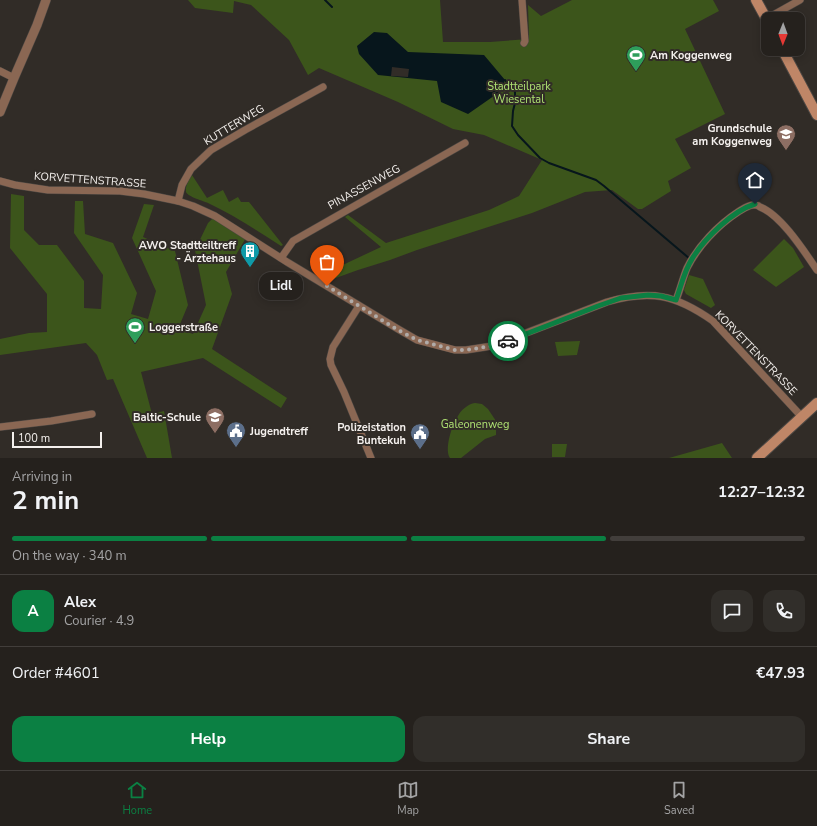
<!DOCTYPE html>
<html lang="en">
<head>
<meta charset="utf-8">
<style>
	:root { --surface:#25211d; --page:#312e2a; --text:#f1f3f6; --muted:#a3a3a4; --line:#423e3b; --accent:#0b8043 }
	body { margin:0; font-family:"Nunito Sans",sans-serif; background:var(--page); color:var(--text); height:100vh; display:flex; flex-direction:column; font-size:15px; white-space:nowrap }
	* { box-sizing:border-box; margin:0 }
	p { font-size:13px; color:var(--muted) }
	.icon { flex:none; width:22px; height:22px; fill:none; stroke:currentColor; stroke-width:2; stroke-linecap:round; stroke-linejoin:round }
	.map { position:relative; height:458px; overflow:hidden }
	.side { display:flex; flex-direction:column; background:var(--surface); flex:1 }
	.side>* { flex:none }
	.needle { width:26px; rotate:181deg }
	.tools { position:absolute; left:761px; top:12px; display:grid; gap:8px }
	.tools a { display:grid; place-items:center; width:44px; height:44px; border-radius:8px; background:var(--surface); box-shadow:0 2px 10px #0003,0 0 0 1px var(--line); font-size:20px }
	.scale { position:absolute; left:12px; bottom:10px; width:90px; box-sizing:border-box; padding-left:4px; border:2px solid #f4f0ed; border-top:0; font-size:11px; line-height:14px; white-space:nowrap; color:#f4f0ed; -webkit-text-stroke:3px #312c27; paint-order:stroke }
	.pin { position:absolute; display:grid; place-items:center; width:34px; height:34px; color:#fff; margin:-41px -17px; border-radius:50% 50% 50% 0; rotate:-45deg; box-shadow:0 0 4px #0007 }
	.pin .icon { rotate:45deg }
	.courier { position:absolute; display:grid; place-items:center; width:40px; height:40px; margin:-20px; border:3px solid #0b8043; border-radius:50%; background:#fff; color:#222; box-shadow:0 1px 5px #0007 }
	.bubble { position:absolute; height:28px; border-radius:12px; background:var(--surface); box-shadow:0 2px 10px #0003,0 0 0 1px var(--line); font-size:13px; font-weight:700; line-height:28px; text-align:center }
	.summary em { font-style:normal; font-weight:700 }
	.summary div { display:flex; flex-direction:column-reverse }
	.summary { display:flex; align-items:center; justify-content:space-between; height:68px; padding:0 12px }
	h1 { font-size:26px; font-weight:700; line-height:30px }
	.bar { display:grid; grid-template-columns:repeat(4,1fr); gap:6px 4px; align-content:center; height:48px; padding:0 12px }
	.bar i { height:5px; border-radius:3px; background:var(--line) }
	.bar .active { background:var(--accent) }
	.bar p { grid-column:span 4 }
	.line { display:flex; align-items:center; gap:10px; padding:0 12px; border-top:1px solid var(--line) }
	.line div { flex:1 }
	.round { display:grid; place-items:center; flex:none; width:42px; height:42px; border-radius:12px; background:var(--page) }
	.button { display:flex; gap:8px; margin-top:auto; padding:8px 12px }
	.button a { flex:1; height:46px; border-radius:12px; background:var(--accent); color:#fff; font-size:16px; font-weight:700; line-height:46px; text-align:center }
	.button a+a { background:var(--page); color:var(--text) }
	.menu { display:flex; justify-content:space-around; align-items:center; height:56px; border-top:1px solid var(--line); background:var(--surface); font-size:11px; color:var(--muted) }
	.menu a { display:grid; justify-items:center; gap:2px }
	.menu .active { color:var(--accent) }
	.map>svg:first-child { display:block }
	.green { fill:#3c551b }
	.water { fill:#07161c }
	.pier { fill:#312c27 }
	.lines { fill:none; stroke-linecap:round; stroke-linejoin:round }
	.stream { stroke:#07161c; stroke-width:2 }
	.minor-casing { stroke:#4c4743; stroke-width:8 }
	.tertiary-casing { stroke:#4c4743; stroke-width:10 }
	.secondary-casing { stroke:#4c4743; stroke-width:12 }
	.minor { stroke:#8a6753; stroke-width:7 }
	.tertiary { stroke:#8a6753; stroke-width:9 }
	.secondary { stroke:#bf8667; stroke-width:10 }
	.done { stroke:#b0aba8; stroke-width:4; stroke-dasharray:0 7.2 }
	.route { stroke:#0b8043; stroke-width:5 }
	.labels { text-anchor:middle; dominant-baseline:central; stroke-width:4; stroke-linejoin:round; paint-order:stroke }
	.poi-label { font-size:11px; font-weight:bold; fill:#f4f0ed; stroke:#312c27; text-anchor:end }
	.park-label { font-size:11px; fill:#aee172; stroke:#312c27 }
	.street-label { font-size:11px; fill:#f4f0ed; stroke:#312c27 }
</style>
</head>
<body>
<div class="map">
<svg width="817" height="458" viewBox="0 0 817 458">
	<rect width="100%" height="100%" fill="#312c27"/>
	<g class="green">
		<path d="M188,0h252l3,42h47l39,-3 -1,-34 13,11 31,-16h141l6,11 -34,18 40,85 -50,25 16,29 -23,13 3,10 -29,18h-4l-26,-19 -27,2 -53,21 -115,37 -27,10 -32,10 -25,9 -5,-4 4,-5 49,-23 -36,-30 3,-2 38,28 103,-33 30,-14 23,-36 -58,-25 -31,-6 -55,-27 -79,-34 -11,7 -19,-35 -38,-35 -17,-4 -1,12 -38,-5z"/>
		<path d="M192,175l15,23 16,-8 6,12 9,-5 3,5h8l34,43 -2,1c-24,-15 -47,-31 -73,-43 -4,-2 -20,-6 -22,-11 -1,-6 3,-12 6,-17z"/>
		<path d="M11,194l13,2v34l15,15h18l27,36v27l17,1 2,-34 -29,-42 1,-32h8l2,33 28,9 24,50 -6,21 17,5 8,-28 -24,-53 12,-34 10,1 -11,32 32,14 13,54 -10,24 15,5 13,-29 -11,-55 13,-27 7,-7 32,20 -21,36 6,22 -20,55 75,49 -6,10 -78,-50 -62,14 11,42 12,-3 8,47h-25l-34,-79 -6,1 -10,-25 -11,-12 -86,12v-16l29,-6 18,-1v-38l-37,-46z"/>
		<path d="M784,239l9,9 11,19 -28,20 -23,-17z"/>
		<path d="M689,275l14,4 12,26 -4,3 -25,-14 -2,-4z"/>
		<path d="M580,341l-3,14 -19,1 -3,-14z"/>
		<path d="M475,403l7,1 6,5 8,12v14l-11,4 -24,19h-11c-6,-9 2,-33 8,-42 3,-6 10,-12 17,-13z"/>
		<path d="M722,443l10,15h-63z"/>
		<path d="M552,444h15l-2,13h-13z"/>
	</g>
	<path class="water" d="M374,32l13,1 21,19 76,3 21,25 -4,11 -33,23 -27,-12 -4,-21 -59,-6 -19,-21 -2,-8z"/>
	<path class="pier" d="M392,67l17,2 -1,8 -17,-1z"/>
	<g class="lines">
		<g class="stream">
			<path d="M325,0l7,7"/>
			<path d="M505,80l10,12v11l-2,8 -1,15 6,9 22,23 9,5 47,17 8,6 86,73"/>
		</g>
		<defs>
			<g id="minor">
				<path d="M522,0l3,41 -1,2"/>
				<path d="M766,19l34,-19"/>
				<path d="M0,71l14,7"/>
				<path d="M0,181l15,4 33,5 72,1 24,3 34,7 15,5 22,10 72,46 111,67 19,11 38,10h11l26,-4 115,-44c44,-13 69,-7 106,19l89,96"/>
				<path d="M178,201l4,-16 9,-16 20,-19 34,-20 78,-43"/>
				<path d="M281,258l12,-17 172,-98"/>
				<path d="M676,300c4,-10 7,-22 11,-32 11,-22 31,-43 51,-56 5,-3 11,-8 17,-7 2,0 4,1 5,2 21,8 44,44 57,63"/>
				<path d="M359,306l-26,41 -3,12 1,6 13,27 27,66"/>
				<path d="M0,427l51,-6 41,-7"/>
			</g>
			<path id="tertiary" d="M0,112l14,-34 23,-53 9,-25"/>
			<g id="secondary">
				<path d="M756,0l12,22"/>
				<path d="M782,49l35,66"/>
				<path d="M757,458l60,-55"/>
			</g>
		</defs>
		<use href="#minor" class="minor-casing"/>
		<use href="#tertiary" class="tertiary-casing"/>
		<use href="#secondary" class="secondary-casing"/>
		<use href="#minor" class="minor"/>
		<use href="#tertiary" class="tertiary"/>
		<use href="#secondary" class="secondary"/>
	</g>
	<g class="lines">
		<path class="done" d="M327,286l71,44 19,10 38,10h11l26,-4 16,-5"/>
		<path class="route" d="M508,341l90,-35 23,-8 27,-3 13,1 15,4c5,-13 8,-29 16,-41 12,-20 40,-48 63,-55"/>
	</g>
	<defs>
		<symbol id="stadium-pin" viewBox="-11 -11 22 30"><path d="M0 17L-7.5 6A9.5 9.5 0 1 1 7.5 6Z" fill="#2e9e5b" stroke="#312c27"/><path d="M0-5a6.5 5 0 1 0 0 10a6.5 5 0 1 0 0-10ZM-3.5-1.8h7v3.6h-7Z" fill="#fff"/></symbol>
		<symbol id="school-pin" viewBox="-11 -11 22 30"><path d="M0 17L-7.5 6A9.5 9.5 0 1 1 7.5 6Z" fill="#8d6e63" stroke="#312c27"/><path d="M0-5L7-2L0 1L-7-2ZM-4 1L0 2.5L4 1V4Q0 6-4 4Z" fill="#fff"/></symbol>
		<symbol id="building-pin" viewBox="-11 -11 22 30"><path d="M0 17L-7.5 6A9.5 9.5 0 1 1 7.5 6Z" fill="#0f9aa8" stroke="#312c27"/><path d="M-4-6H4V6H1V3H-1V6H-4ZM-2.5-4.3h1.7v1.8h-1.7ZM.8-4.3h1.7v1.8H.8ZM-2.5-1h1.7V.8h-1.7ZM.8-1h1.7V.8H.8Z" fill="#fff"/></symbol>
		<symbol id="civic-pin" viewBox="-11 -11 22 30"><path d="M0 17L-7.5 6A9.5 9.5 0 1 1 7.5 6Z" fill="#5c6f8a" stroke="#312c27"/><path d="M-.6-6.5H3V-4.5H.6V-3L4-1V1h2V6H-6V1h2V-1L-.6-3ZM-1.2 2.5V6h2.4V2.5Z" fill="#fff"/></symbol>
	</defs>
	<g fill-rule="evenodd">
		<use href="#stadium-pin" x="625" y="44" width="22" height="30"/>
		<use href="#school-pin" x="775" y="123" width="22" height="30"/>
		<use href="#building-pin" x="239" y="240" width="22" height="30"/>
		<use href="#stadium-pin" x="124" y="316" width="22" height="30"/>
		<use href="#school-pin" x="204" y="406" width="22" height="30"/>
		<use href="#civic-pin" x="225" y="420" width="22" height="30"/>
		<use href="#civic-pin" x="409" y="422" width="22" height="30"/>
	</g>
	<g class="labels">
		<g class="poi-label">
			<text x="650" y="55" text-anchor="start">Am Koggenweg</text>
			<text x="772" y="128">Grundschule<tspan x="772" dy="13">am Koggenweg</tspan></text>
			<text x="236" y="245">AWO Stadtteiltreff<tspan x="236" dy="13">- Ärztehaus</tspan></text>
			<text x="149" y="327" text-anchor="start">Loggerstraße</text>
			<text x="201" y="417">Baltic-Schule</text>
			<text x="406" y="427">Polizeistation<tspan x="406" dy="13">Buntekuh</tspan></text>
			<text x="250" y="431" text-anchor="start">Jugendtreff</text>
		</g>
		<g class="park-label">
			<text x="519" y="86">Stadtteilpark<tspan x="519" dy="13">Wiesental</tspan></text>
			<text x="475" y="424">Galeonenweg</text>
		</g>
		<g class="street-label">
			<text transform="translate(234 125) rotate(-31)">KUTTERWEG</text>
			<text transform="translate(90 180) rotate(4)">KORVETTENSTRASSE</text>
			<text transform="translate(364 187) rotate(-29)">PINASSENWEG</text>
			<text transform="translate(756 353) rotate(46)">KORVETTENSTRASSE</text>
		</g>
	</g>
</svg>
<div class="tools">
<a><svg class="needle" viewBox="-14 -14 28 28"><path d="M0-13l5 13h-10z" fill="#e53935"/><path d="M0 13l5-13h-10z" fill="#a3a3a4"/></svg></a>
</div>
<div class="scale">100 m</div>
<div class="pin" style="left:327px;top:286px;background:#ea580c"><svg class="icon" aria-label="bag" viewBox="0 0 24 24"><path d="M5 8h14l-1 12H6zM9 8a3 3 0 0 1 6 0"/></svg></div>
<div class="pin" style="left:755px;top:204px;background:#1f2937"><svg class="icon" aria-label="home" viewBox="0 0 24 24"><path d="M3 11l9-7 9 7M6 9v11h12V9"/></svg></div>
<div class="courier" style="left:508px;top:341px"><svg class="icon" aria-label="car" viewBox="0 0 24 24"><path d="M5 17H2v-5l4-1 3-4h7l3 4 3 1v5h-3M9 17h6M6 11h13"/><circle cx="7" cy="17" r="2"/><circle cx="17" cy="17" r="2"/></svg></div>
<div class="bubble" style="left:259px;top:272px;width:44px">Lidl</div>
</div>
<section class="side">
<div class="summary"><div><h1>2 min</h1><p>Arriving in</p></div><em>12:27–12:32</em></div>
<div class="bar"><i class="active"></i><i class="active"></i><i class="active"></i><i></i><p>On the way · 340 m</p></div>
<div class="line" style="height:72px"><b class="round" style="background:var(--accent);color:#fff">A</b><div><b>Alex</b><p>Courier · 4.9</p></div><a class="round"><svg class="icon" aria-label="chat" viewBox="0 0 24 24"><path d="M4 5h16v11H9l-5 4z"/></svg></a><a class="round"><svg class="icon" aria-label="phone" viewBox="0 0 24 24"><path d="M5 4h4l2 5-3 2q2 4 5 5l2-3 5 2v4C11 20 4 13 5 4z"/></svg></a></div>
<div class="line" style="height:52px"><div>Order #4601</div><b>€47.93</b></div>
<div class="button"><a>Help</a><a>Share</a></div>
</section>
<nav class="menu">
<a class="active"><svg class="icon" aria-label="home" viewBox="0 0 24 24"><path d="M3 11l9-7 9 7M6 9v11h12V9"/></svg>Home</a>
<a><svg class="icon" aria-label="map" viewBox="0 0 24 24"><path d="M3 6l6-2 6 2 6-2v14l-6 2-6-2-6 2zM9 4v14M15 6v14"/></svg>Map</a>
<a><svg class="icon" aria-label="saved" viewBox="0 0 24 24"><path d="M7 4h10v16l-5-4-5 4z"/></svg>Saved</a>
</nav>
</body>
</html>
